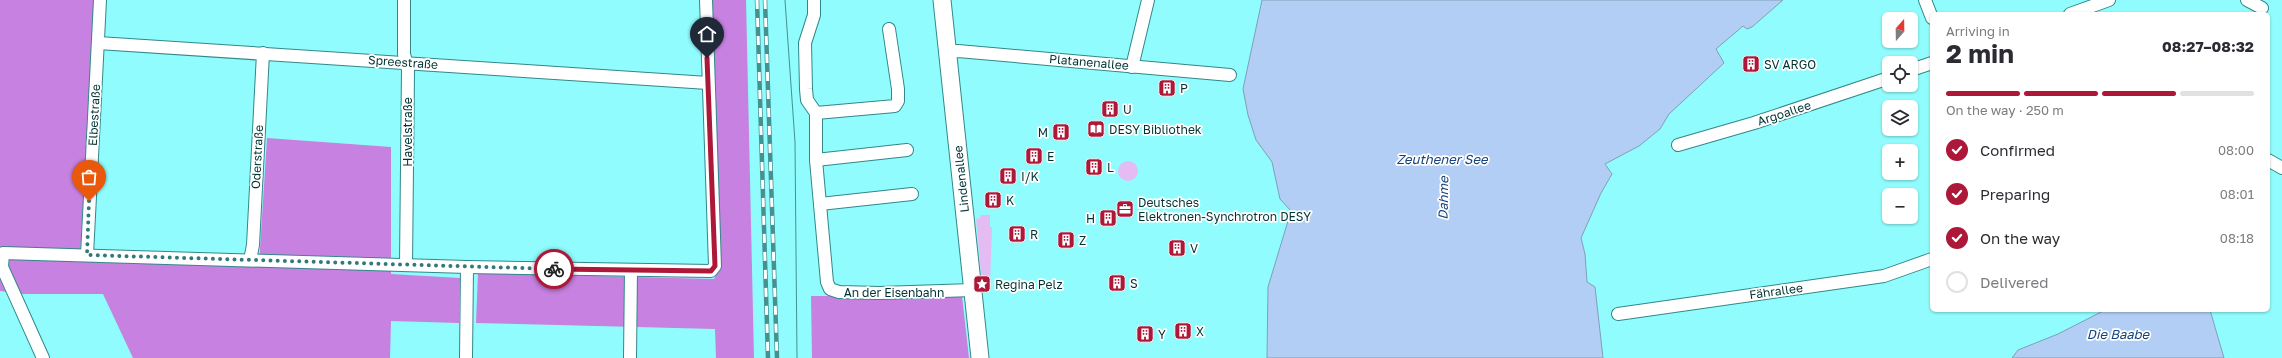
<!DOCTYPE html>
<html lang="en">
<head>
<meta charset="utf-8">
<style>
	:root { --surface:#fff; --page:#f2f2f3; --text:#2b2b33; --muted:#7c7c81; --line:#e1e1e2; --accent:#ad1839 }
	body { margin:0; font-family:"Golos Text",sans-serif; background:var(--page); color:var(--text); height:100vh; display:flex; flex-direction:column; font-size:15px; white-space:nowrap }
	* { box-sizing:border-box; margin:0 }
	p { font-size:13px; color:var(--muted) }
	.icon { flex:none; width:22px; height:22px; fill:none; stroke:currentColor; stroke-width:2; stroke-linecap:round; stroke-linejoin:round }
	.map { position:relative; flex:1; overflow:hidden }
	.details { position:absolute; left:1930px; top:12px; width:340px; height:300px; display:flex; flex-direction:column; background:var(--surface); border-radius:6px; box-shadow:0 1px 3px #0004 }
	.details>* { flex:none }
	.needle { width:26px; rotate:20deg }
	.controls { position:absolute; left:1882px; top:12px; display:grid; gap:8px }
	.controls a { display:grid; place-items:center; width:36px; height:36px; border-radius:6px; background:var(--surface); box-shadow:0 1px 3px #0004; font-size:20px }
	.pin { position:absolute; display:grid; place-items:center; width:34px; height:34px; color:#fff; margin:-41px -17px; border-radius:50% 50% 50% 0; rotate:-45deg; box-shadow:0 0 4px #0007 }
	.pin .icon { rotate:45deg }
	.courier { position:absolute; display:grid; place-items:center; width:40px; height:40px; margin:-20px; border:3px solid #ad1839; border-radius:50%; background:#fff; color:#222; box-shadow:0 1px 5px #0007 }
	.head em { font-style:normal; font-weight:700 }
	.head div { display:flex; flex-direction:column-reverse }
	.head { display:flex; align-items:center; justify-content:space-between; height:68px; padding:0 16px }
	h1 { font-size:26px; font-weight:700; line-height:30px }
	.bar { display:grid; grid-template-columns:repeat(4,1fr); gap:6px 4px; align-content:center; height:48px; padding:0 16px }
	.bar i { height:5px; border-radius:3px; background:var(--line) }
	.bar .current { background:var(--accent) }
	.bar p { grid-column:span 4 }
	ol { padding:0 16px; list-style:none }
	li { display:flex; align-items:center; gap:12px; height:44px }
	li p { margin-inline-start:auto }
	li .icon { padding:4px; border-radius:50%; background:var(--accent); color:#fff; stroke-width:4 }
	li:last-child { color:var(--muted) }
	li i { width:22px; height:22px; border:2px solid var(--line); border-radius:50% }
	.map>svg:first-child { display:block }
	.green { fill:#e4bcf3 }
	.forest { fill:#c781e0 }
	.water { fill:#b3cef4; stroke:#7da0ba }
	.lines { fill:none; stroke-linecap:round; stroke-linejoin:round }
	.minor-casing { stroke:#338789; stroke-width:14 }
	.secondary-casing { stroke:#338789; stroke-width:19 }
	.minor { stroke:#fff; stroke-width:12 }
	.secondary { stroke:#fff; stroke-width:17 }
	.tram { stroke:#449192; stroke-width:1 }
	.rail-casing { stroke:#449192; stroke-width:4.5 }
	.rail { stroke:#fff; stroke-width:3; stroke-dasharray:9; stroke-linecap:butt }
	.done { stroke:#32797a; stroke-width:4; stroke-dasharray:0 7.2 }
	.route { stroke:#ad1839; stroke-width:5 }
	.labels { text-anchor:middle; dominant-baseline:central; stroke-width:3.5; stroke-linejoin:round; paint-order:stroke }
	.street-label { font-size:12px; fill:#003334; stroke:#fff }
	.poi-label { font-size:12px; fill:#003334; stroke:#fff; text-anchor:start }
	.water-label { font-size:13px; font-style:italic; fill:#17437d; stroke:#fff }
</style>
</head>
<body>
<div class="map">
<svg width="2282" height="358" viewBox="0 0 2282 358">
	<rect width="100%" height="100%" fill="#90fcfd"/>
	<g class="green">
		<circle cx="1128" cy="171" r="10"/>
		<path d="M981,215h9v12h2l-2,56h-8l-6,-64 4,-1z"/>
	</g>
	<g class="forest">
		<path d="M0,0h95l-15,256 179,9 8,-127 124,9v127l69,4 -1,45 -68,-2 -1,37h-257l-30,-64h-81l-22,-3z"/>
		<path d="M710,0h36l8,358h-38l-1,-29 -239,-6 2,-50 236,6 6,-12z"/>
		<path d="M811,296h151l7,62h-157z"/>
	</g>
	<g class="water">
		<path d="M1262,0h521l-31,27 -5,2 -4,-3 -27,23 8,14 -55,51 -9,15 -21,17 -34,18 7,10 -11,19 -20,45 4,16 2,28 8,5 8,71h-336l1,-71 23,-76 -11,-12 -8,-37 -16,-22 -8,-25 -5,-26z"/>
		<path d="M2105,310h105l14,48h-212l6,-8 40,-16z"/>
	</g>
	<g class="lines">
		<defs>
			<g id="minor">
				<path d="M404,0v54l4,16 -2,195"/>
				<path d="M814,0v15l-9,28 1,46 1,11 9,13v47l11,122 3,7 9,3 41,1 93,-3"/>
				<path d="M1925,0l7,18"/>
				<path d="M2247,0l15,8"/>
				<path d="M2070,14l39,-14"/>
				<path d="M98,43l610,40"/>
				<path d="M948,52l10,-1 272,24"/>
				<path d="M1132,67l16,-67"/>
				<path d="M1911,70l21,-7"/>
				<path d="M816,113l79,-7 3,-5v-12l-9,-60"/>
				<path d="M1678,145l76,-22 135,-45"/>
				<path d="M816,160l91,-10"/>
				<path d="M2268,160l14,8"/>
				<path d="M820,204l92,-10"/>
				<path d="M87,255l13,-255"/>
				<path d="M250,260l3,-15 10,-192"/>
				<path d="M1618,314l266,-38 48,-17"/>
				<path d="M43,358l-41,-91 1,-14 464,14 244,4 4,-5 -9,-266"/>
				<path d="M466,358l1,-91"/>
				<path d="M630,358l1,-88"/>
			</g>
			<path id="secondary" d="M942,0l38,358"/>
		</defs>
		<use href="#minor" class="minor-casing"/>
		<use href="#secondary" class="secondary-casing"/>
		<use href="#minor" class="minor"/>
		<use href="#secondary" class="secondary"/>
		<path class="tram" d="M785,0l10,142 2,216"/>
		<defs>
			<g id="rail">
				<path d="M757,0l11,358"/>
				<path d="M765,0l12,358"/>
			</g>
		</defs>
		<use href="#rail" class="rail-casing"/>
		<use href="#rail" class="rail"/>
	</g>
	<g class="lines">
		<path class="done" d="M89,201l-2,54 467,14"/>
		<path class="route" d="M554,269l157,2 4,-5 -8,-208"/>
	</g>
	<defs>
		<symbol id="building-square" viewBox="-11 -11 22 22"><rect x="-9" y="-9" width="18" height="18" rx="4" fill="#ad1839" stroke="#fff"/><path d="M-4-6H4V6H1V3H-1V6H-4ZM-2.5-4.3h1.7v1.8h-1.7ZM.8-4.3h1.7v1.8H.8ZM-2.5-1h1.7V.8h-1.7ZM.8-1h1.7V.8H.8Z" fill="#fff"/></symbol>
		<symbol id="library-square" viewBox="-11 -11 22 22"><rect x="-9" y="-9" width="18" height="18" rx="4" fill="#ad1839" stroke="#fff"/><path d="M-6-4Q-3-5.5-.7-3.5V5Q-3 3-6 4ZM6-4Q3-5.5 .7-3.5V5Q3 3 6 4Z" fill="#fff"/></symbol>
		<symbol id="office-square" viewBox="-11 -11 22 22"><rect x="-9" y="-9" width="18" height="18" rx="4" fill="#ad1839" stroke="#fff"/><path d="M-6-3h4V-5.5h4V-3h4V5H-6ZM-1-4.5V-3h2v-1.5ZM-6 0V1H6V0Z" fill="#fff"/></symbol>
		<symbol id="sight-square" viewBox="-11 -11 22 22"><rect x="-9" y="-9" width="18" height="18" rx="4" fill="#ad1839" stroke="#fff"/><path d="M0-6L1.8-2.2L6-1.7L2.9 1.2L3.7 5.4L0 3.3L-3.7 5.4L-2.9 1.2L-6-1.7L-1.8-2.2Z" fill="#fff"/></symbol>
	</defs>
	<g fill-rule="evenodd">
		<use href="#building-square" x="1741" y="54" width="20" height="20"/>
		<use href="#building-square" x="1157" y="78" width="20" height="20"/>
		<use href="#building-square" x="1100" y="99" width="20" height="20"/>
		<use href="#library-square" x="1086" y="119" width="20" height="20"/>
		<use href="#building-square" x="1051" y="122" width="20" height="20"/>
		<use href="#building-square" x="1024" y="146" width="20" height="20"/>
		<use href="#building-square" x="1084" y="157" width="20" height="20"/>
		<use href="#building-square" x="998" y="166" width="20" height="20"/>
		<use href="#building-square" x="983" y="190" width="20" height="20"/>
		<use href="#office-square" x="1115" y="199" width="20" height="20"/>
		<use href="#building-square" x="1098" y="208" width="20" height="20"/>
		<use href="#building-square" x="1007" y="224" width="20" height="20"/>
		<use href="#building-square" x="1056" y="230" width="20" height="20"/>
		<use href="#building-square" x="1167" y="238" width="20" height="20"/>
		<use href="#building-square" x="1107" y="273" width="20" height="20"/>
		<use href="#sight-square" x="972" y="274" width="20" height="20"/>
		<use href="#building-square" x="1173" y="321" width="20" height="20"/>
		<use href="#building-square" x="1135" y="324" width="20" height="20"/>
	</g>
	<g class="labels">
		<g class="street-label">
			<text transform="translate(403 62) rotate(4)">Spreestraße</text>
			<text transform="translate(1089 62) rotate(5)">Platanenallee</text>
			<text transform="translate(1784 113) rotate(-18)">Argoallee</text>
			<text transform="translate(94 115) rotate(-87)">Elbestraße</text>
			<text transform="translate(407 132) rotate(-90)">Havelstraße</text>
			<text transform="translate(257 157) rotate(-87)">Oderstraße</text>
			<text transform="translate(961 179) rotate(-96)">Lindenallee</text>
			<text transform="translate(1776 291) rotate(-8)">Fährallee</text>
			<text x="894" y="292">An der Eisenbahn</text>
		</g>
		<g class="poi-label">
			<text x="1764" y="64">SV ARGO</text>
			<text x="1180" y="88">P</text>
			<text x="1123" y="109">U</text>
			<text x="1109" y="129">DESY Bibliothek</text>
			<text x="1048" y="132" text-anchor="end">M</text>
			<text x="1047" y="156">E</text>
			<text x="1107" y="167">L</text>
			<text x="1021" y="176">I/K</text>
			<text x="1006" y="200">K</text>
			<text x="1138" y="202">Deutsches<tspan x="1138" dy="14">Elektronen-Synchrotron DESY</tspan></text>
			<text x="1095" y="218" text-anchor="end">H</text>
			<text x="1030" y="234">R</text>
			<text x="1079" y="240">Z</text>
			<text x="1190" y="248">V</text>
			<text x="1130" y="283">S</text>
			<text x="995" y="284">Regina Pelz</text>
			<text x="1196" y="331">X</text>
			<text x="1158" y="334">Y</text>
		</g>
		<g class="water-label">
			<text x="1442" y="159">Zeuthener See</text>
			<text transform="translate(1443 198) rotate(-89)">Dahme</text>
			<text x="2118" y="334">Die Baabe</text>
		</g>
	</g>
</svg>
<div class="controls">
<a><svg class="needle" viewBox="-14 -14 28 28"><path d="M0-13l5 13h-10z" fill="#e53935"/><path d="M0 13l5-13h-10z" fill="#7c7c81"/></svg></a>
<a><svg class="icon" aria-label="locate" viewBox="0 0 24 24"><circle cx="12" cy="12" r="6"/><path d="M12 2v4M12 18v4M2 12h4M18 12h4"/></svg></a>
<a><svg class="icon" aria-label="layers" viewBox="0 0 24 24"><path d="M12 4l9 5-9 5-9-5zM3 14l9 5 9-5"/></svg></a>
<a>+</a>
<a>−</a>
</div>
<div class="pin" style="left:89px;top:201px;background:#ea580c"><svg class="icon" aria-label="bag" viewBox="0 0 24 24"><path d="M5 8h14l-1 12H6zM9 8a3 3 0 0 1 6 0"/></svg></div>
<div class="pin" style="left:707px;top:58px;background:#1f2937"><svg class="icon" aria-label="home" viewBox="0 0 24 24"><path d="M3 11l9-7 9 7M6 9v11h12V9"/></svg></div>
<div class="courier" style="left:554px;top:269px"><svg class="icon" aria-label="bike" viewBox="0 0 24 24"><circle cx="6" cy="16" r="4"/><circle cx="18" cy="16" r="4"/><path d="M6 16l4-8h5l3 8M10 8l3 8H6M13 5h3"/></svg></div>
<section class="details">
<div class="head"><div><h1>2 min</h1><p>Arriving in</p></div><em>08:27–08:32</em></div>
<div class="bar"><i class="current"></i><i class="current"></i><i class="current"></i><i></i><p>On the way · 250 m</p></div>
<ol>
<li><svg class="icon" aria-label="check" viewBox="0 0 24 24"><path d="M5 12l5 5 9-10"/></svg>Confirmed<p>08:00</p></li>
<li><svg class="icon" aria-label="check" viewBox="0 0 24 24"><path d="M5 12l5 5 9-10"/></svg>Preparing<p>08:01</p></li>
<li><svg class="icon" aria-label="check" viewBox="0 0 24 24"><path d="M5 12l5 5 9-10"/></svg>On the way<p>08:18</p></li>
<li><i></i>Delivered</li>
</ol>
</section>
</div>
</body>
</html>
